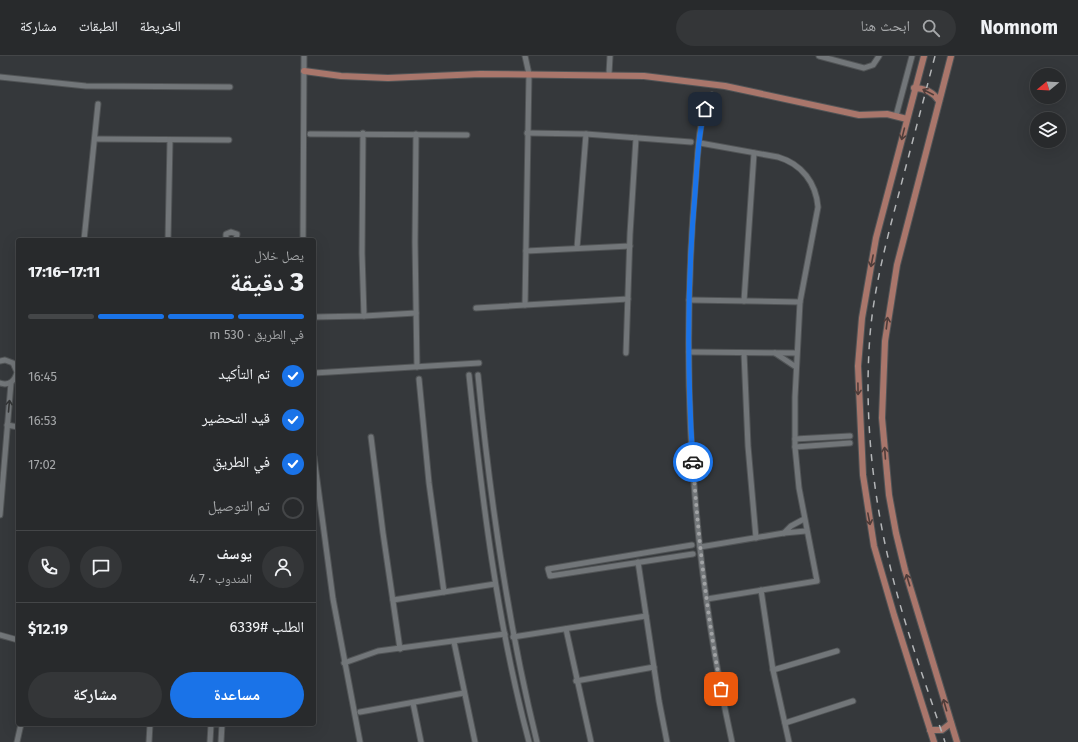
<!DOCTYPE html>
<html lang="ar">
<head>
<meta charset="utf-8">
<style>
	:root { --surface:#282a2c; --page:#343638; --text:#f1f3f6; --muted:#a5a7a9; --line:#444648; --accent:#1a73e8 }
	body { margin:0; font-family:"Fira Sans","Noto Naskh Arabic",sans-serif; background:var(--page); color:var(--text); direction:rtl; height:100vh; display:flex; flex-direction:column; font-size:15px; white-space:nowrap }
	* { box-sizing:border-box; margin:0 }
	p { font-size:13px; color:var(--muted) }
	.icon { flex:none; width:22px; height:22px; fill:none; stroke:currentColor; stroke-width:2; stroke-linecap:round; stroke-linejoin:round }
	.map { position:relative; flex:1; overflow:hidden; direction:ltr }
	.side { position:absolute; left:16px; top:182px; width:300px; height:488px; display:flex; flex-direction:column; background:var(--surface); border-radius:4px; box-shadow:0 4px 16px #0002,0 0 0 1px var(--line); direction:rtl }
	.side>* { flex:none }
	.needle { width:26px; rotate:252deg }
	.controls { position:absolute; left:1030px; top:12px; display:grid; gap:8px }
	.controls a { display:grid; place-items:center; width:36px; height:36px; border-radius:50%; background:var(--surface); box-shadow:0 4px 16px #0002,0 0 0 1px var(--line); font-size:20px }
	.pin { position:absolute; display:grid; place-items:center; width:34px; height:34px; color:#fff; margin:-17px; border-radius:8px; box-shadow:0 2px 6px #0006 }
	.courier { position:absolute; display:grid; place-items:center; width:40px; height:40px; margin:-20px; border:3px solid #1a73e8; border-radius:50%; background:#fff; color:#222; box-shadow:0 1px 5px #0007 }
	.head em { font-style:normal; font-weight:800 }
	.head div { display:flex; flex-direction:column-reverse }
	.head { display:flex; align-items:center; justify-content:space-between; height:68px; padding:0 12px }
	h1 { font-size:26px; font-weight:800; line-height:30px }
	.bar { display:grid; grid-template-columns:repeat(4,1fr); gap:6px 4px; align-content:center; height:48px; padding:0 12px }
	.bar i { height:5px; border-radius:3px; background:var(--line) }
	.bar .current { background:var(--accent) }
	.bar p { grid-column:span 4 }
	.line { display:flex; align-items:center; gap:10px; padding:0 12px; border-top:1px solid var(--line) }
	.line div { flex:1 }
	.round { display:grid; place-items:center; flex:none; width:42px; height:42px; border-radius:21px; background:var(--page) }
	ol { padding:0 12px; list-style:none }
	li { display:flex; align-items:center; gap:12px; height:44px }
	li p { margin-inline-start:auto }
	li .icon { padding:4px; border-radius:50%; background:var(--accent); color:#fff; stroke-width:4 }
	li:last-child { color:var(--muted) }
	li i { width:22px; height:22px; border:2px solid var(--line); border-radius:50% }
	.action { display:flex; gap:8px; margin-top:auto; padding:8px 12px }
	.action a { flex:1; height:46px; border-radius:24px; background:var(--accent); color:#fff; font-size:16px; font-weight:800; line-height:46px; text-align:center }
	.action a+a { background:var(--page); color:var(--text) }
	header { display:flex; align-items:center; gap:24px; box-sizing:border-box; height:56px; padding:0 20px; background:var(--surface); border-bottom:1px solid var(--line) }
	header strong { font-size:19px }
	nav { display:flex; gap:22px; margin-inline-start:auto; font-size:14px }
	.search { width:280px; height:36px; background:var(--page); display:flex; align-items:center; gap:10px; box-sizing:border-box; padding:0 14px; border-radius:22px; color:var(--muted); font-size:15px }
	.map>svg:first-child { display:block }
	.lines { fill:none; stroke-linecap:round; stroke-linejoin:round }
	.minor-casing { stroke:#515456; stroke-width:7 }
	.major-casing { stroke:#515456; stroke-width:8 }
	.minor { stroke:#727679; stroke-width:5 }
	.major { stroke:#a9766b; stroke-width:6 }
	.rail { stroke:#b3b5b7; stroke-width:1.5; stroke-dasharray:7 7; stroke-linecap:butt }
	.oneway { stroke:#4f3d3a }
	.oneway2 { stroke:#333536 }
	.done { stroke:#a0a2a4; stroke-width:4; stroke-dasharray:0 7.2 }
	.route { stroke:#1a73e8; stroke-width:5 }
</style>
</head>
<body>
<header>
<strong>Nomnom</strong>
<div class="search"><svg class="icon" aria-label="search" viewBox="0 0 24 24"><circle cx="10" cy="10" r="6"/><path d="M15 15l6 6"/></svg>ابحث هنا</div>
<nav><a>الخريطة</a><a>الطبقات</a><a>مشاركة</a></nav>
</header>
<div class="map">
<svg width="1078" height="686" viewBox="0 0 1078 686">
	<rect width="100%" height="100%" fill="#35383b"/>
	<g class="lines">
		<defs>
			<g id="minor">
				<path d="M819,0l45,12 9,-3 6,-9"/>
				<path d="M609,18l1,-18"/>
				<path d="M0,21l86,9 144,1"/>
				<path d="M712,39c-15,21 -14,67 -17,93 -15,185 -3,373 37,554"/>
				<path d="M896,60l16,-60"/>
				<path d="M363,77l-1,120 2,63"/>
				<path d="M527,77l59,1 105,8"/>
				<path d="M310,78l157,1"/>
				<path d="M416,78l-1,108 2,125"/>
				<path d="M95,83l134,1"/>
				<path d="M700,87l78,14c24,7 38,26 40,50l-18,95 -5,95v50l4,41 18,93 -110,18"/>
				<path d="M84,184l14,-136"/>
				<path d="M168,184l2,-100"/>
				<path d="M226,184v-6l5,-2 6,2 -1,6"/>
				<path d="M303,184l1,-184"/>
				<path d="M577,192l9,-114"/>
				<path d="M526,195l104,-5"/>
				<path d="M689,244l111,2"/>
				<path d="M744,245l10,-148"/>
				<path d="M525,249l4,-231 -4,-18"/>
				<path d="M476,252l152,-9"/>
				<path d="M314,261l50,-1 52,-3"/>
				<path d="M689,296l107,1"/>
				<path d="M626,297l4,-119 6,-96"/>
				<path d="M744,297l4,93 8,92"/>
				<path d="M775,297l21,14"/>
				<path d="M0,305l5,-1 8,3 4,9c-2,9 -8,14 -17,11"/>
				<path d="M314,317l165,-10"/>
				<path d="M469,319c13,124 28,247 60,367"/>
				<path d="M478,319c12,124 29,246 59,367"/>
				<path d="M419,323l10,104 15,109"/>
				<path d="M7,369l11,2"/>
				<path d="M371,381l12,96 17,116"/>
				<path d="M795,383l55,-3"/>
				<path d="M795,391l55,-4"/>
				<path d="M314,401l19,142 27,143"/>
				<path d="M0,459l11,-132"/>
				<path d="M784,477l7,-7 13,-7"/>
				<path d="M692,489l-144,24 2,7 143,-22"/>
				<path d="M700,491l84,-14 22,-2"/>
				<path d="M638,506l21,139 8,41"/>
				<path d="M761,534l12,80 16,72"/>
				<path d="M393,544l102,-16"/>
				<path d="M566,573l25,113"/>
				<path d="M0,579l18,5"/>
				<path d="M513,581l133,-21"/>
				<path d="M454,586l21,100"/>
				<path d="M344,607l34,-12 127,-17"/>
				<path d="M773,614l64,-19"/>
				<path d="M576,625l78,-14"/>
				<path d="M413,647l8,39"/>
				<path d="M360,656l104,-19"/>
				<path d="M785,667l68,-22"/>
				<path d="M212,668h8"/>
				<path d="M17,686l4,-18"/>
				<path d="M149,686l1,-18"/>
				<path d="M210,686l1,-18"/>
				<path d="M221,686l1,-18"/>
			</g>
			<g id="major">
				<path d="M924,0l-48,182 -14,80 -4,48 5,109 11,71 20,69 40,127"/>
				<path d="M951,0l-54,209 -12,76 -3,77 7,77 7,38 9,37 52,172"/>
				<path d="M304,15l37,5 47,2 92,-4 164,2 81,10 134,29 28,-1 20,5"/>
				<path d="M914,32c11,0 19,4 25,13"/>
				<path d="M930,674h12l9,-7"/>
			</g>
		</defs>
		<use href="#minor" class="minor-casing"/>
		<use href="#major" class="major-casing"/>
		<use href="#minor" class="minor"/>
		<use href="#major" class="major"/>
		<path class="rail" d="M935,0c-12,46 -24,91 -36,137 -12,46 -25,94 -29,142 -6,77 2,156 20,231 14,60 36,118 55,176"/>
	</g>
	<defs><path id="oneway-shaft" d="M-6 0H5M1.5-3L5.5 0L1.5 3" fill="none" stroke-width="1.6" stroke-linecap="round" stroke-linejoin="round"/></defs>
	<g class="oneway">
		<use href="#oneway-shaft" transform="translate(928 36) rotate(-153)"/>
		<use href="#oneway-shaft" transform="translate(903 78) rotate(104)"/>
		<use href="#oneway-shaft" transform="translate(872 205) rotate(101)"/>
		<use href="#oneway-shaft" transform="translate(887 267) rotate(-83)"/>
		<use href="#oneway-shaft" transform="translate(858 333) rotate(89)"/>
		<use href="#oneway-shaft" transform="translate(885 397) rotate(-94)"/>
		<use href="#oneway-shaft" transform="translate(869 463) rotate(79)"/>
		<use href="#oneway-shaft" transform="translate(908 524) rotate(-107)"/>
		<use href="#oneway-shaft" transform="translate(945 649) rotate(-106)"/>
	</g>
	<use class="oneway2" href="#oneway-shaft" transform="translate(9 350) rotate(-85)"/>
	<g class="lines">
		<path class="done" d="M693,406c5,76 14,152 28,227"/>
		<path class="route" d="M693,406c-6,-89 -6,-179 2,-268 2,-28 3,-58 10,-85"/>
	</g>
</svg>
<div class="controls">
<a><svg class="needle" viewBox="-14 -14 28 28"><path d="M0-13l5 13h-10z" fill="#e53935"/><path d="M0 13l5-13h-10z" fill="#a5a7a9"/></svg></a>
<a><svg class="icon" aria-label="layers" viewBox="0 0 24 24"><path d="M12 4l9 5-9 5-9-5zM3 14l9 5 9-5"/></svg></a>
</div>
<div class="pin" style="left:721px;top:633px;background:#ea580c"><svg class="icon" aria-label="bag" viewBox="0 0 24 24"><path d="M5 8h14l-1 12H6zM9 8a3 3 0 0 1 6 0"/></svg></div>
<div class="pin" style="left:705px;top:53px;background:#1f2937"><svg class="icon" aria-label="home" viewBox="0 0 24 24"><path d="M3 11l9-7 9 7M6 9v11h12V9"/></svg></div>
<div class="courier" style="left:693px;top:406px"><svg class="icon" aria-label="car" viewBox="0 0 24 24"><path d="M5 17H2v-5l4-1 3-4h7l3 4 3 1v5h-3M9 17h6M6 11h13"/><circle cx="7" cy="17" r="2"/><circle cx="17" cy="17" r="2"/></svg></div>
<section class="side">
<div class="head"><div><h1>3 دقيقة</h1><p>يصل خلال</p></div><em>17:11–17:16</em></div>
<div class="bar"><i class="current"></i><i class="current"></i><i class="current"></i><i></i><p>في الطريق · 530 m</p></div>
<ol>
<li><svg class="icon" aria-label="check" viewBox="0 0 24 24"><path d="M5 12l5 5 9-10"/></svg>تم التأكيد<p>16:45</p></li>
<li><svg class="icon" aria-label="check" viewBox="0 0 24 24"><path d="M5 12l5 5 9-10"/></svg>قيد التحضير<p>16:53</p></li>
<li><svg class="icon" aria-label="check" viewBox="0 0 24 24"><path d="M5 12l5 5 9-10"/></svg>في الطريق<p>17:02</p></li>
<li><i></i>تم التوصيل</li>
</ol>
<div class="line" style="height:72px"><a class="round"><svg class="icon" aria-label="person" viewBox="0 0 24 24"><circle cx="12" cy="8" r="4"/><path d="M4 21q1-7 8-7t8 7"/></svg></a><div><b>يوسف</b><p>المندوب · 4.7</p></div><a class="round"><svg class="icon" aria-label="chat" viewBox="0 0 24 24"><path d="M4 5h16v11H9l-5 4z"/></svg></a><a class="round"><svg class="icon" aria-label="phone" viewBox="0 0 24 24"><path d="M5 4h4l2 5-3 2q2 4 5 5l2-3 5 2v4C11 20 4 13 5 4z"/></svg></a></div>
<div class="line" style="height:52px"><div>الطلب #6339</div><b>$12.19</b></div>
<div class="action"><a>مساعدة</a><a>مشاركة</a></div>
</section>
</div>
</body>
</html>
